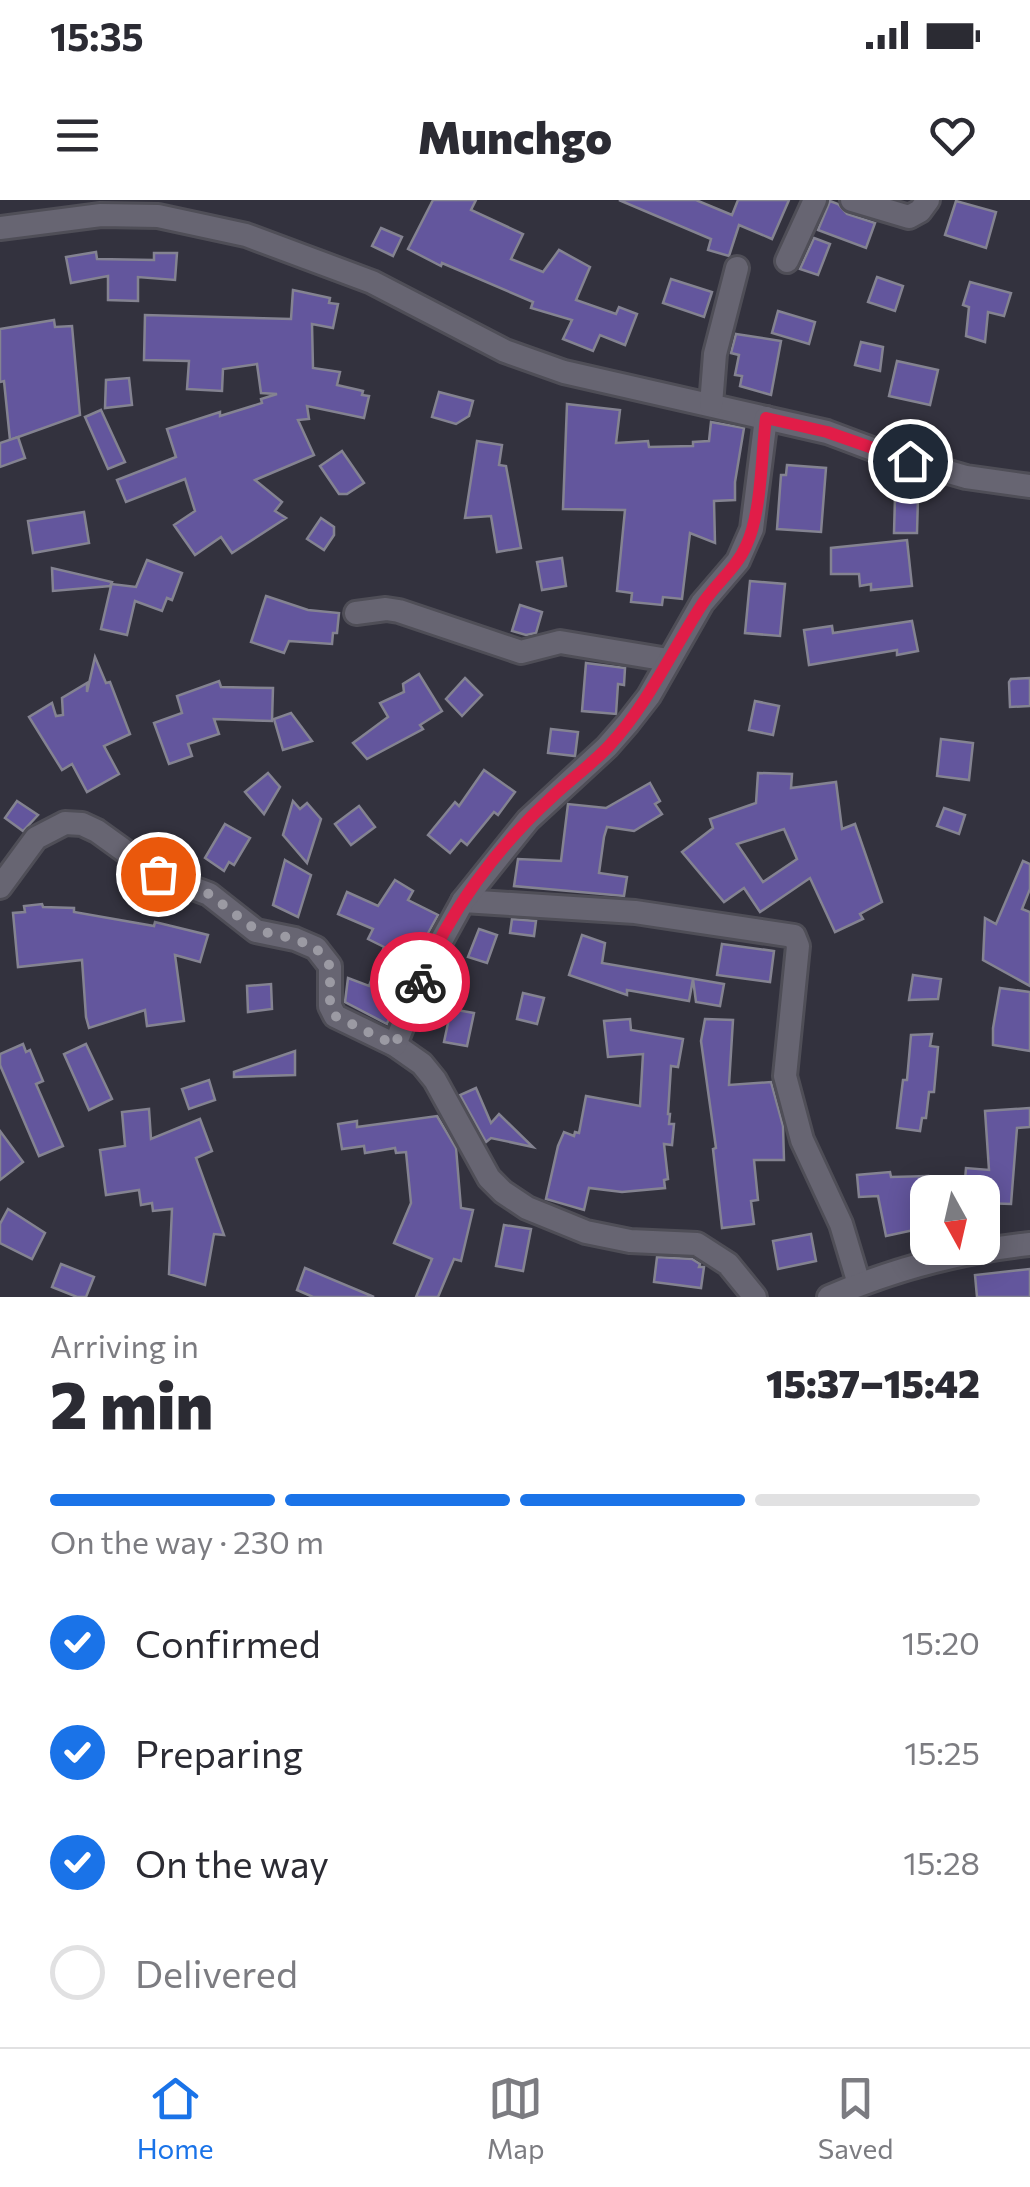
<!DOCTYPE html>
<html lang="en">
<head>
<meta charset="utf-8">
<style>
	:root { --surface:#fff; --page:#f7f7f7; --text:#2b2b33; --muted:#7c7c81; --line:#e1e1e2; --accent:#1a73e8 }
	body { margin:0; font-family:Commissioner,sans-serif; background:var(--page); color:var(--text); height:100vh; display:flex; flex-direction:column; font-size:38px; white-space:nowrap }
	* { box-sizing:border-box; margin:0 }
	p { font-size:32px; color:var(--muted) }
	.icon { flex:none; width:55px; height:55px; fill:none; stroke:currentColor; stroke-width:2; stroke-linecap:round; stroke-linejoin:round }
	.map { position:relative; height:1097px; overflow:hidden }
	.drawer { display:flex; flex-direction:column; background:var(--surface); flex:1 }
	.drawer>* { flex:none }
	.needle { width:65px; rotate:172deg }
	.controls { position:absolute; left:910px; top:975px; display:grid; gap:20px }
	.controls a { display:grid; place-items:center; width:90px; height:90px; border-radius:20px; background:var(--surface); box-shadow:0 5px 25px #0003; font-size:50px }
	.pin { position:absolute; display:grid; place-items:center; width:85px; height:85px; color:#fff; margin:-42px; border:5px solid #fff; border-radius:50%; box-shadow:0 2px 10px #0007 }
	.courier { position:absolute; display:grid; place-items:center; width:100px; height:100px; margin:-50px; border:8px solid #e11d48; border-radius:50%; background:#fff; color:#222; box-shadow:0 2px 12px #0007 }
	.head em { font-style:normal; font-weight:800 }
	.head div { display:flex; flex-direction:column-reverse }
	.head { display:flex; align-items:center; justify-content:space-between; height:170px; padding:0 50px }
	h1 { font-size:65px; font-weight:800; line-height:75px }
	.bar { display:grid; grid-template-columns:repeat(4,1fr); gap:15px 10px; align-content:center; height:120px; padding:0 50px }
	.bar i { height:12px; border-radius:8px; background:var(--line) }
	.bar .selected { background:var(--accent) }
	.bar p { grid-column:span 4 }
	ol { padding:0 50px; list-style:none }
	li { display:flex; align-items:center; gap:30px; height:110px }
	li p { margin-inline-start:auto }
	li .icon { padding:10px; border-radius:50%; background:var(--accent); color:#fff; stroke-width:4 }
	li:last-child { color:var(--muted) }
	li i { width:55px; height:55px; border:5px solid var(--line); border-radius:50% }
	.status { display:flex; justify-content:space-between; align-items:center; height:70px; padding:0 50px; background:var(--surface); direction:ltr }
	.status svg { height:28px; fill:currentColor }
	header { display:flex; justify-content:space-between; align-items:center; height:130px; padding:0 50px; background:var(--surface); font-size:45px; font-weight:800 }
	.dock { display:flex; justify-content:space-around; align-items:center; height:140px; border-top:2px solid var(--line); background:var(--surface); font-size:28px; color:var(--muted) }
	.dock a { display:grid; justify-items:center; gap:5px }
	.dock .selected { color:var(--accent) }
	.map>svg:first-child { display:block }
	.building { fill:#63569d; stroke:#848391; stroke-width:2.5; fill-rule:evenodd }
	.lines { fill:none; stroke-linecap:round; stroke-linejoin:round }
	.minor-casing { stroke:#4f4e57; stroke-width:28 }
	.minor { stroke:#676572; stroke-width:22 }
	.done { stroke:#9b9aa3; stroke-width:10; stroke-dasharray:0 18 }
	.route { stroke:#e11d48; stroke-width:12 }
</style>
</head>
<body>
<div class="status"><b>15:35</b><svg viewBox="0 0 49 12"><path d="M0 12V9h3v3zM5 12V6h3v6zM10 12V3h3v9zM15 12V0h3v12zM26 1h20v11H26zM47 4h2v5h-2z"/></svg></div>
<header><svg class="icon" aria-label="menu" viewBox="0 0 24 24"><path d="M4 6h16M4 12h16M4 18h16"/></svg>Munchgo<svg class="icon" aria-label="heart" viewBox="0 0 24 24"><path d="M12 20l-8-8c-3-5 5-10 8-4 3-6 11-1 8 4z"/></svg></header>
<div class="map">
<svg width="1030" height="1097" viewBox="0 0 1030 1097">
	<rect width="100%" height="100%" fill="#33323e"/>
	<g class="building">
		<path d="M433,0h43l-5,10 52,24 -12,25 32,13 16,-22 31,17 -14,33 40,14 3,-7 18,7 -12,31 -25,-10 -7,16 -30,-12 9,-19 -41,-12 2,-6 -91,-39 -1,3 -33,-17z"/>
		<path d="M619,0h77l36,15 6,-15h51l-17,39 -33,-14 -10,31 -21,-6 3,-11z"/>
		<path d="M830,1l8,3 9,10 28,9 -9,25 -48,-18z"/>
		<path d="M956,1l40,11 -10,36 -41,-13z"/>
		<path d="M381,28l21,9 -9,19 -21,-10z"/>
		<path d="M814,38l16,6 -12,31 -18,-6z"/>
		<path d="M96,52l1,7 57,1v-7h23l-2,27 -37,-3v24l-30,-1v-24l-37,7 -5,-26z"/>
		<path d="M877,77l26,9 -8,25 -27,-9z"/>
		<path d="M671,79l41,13 -8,25 -41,-14z"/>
		<path d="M970,82l41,11 -7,23 -16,-4 -3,30 -19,-6 3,-29 -6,-2z"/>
		<path d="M293,90l37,8 -1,5 9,1 -5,24 -21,-4 1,44 27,4 -3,13 26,6 -1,4 7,1 -5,22 -57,-12 2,13 -11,1 16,35 -59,25 27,22 -7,9 11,7 -54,35 -11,-16 -26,18 -21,-30 21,-14 -10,-32 -59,23 -9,-22 59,-23 -9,-28 53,-17v4l42,-13 -1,-4 16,-5 -16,-1 -4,-29 -34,5 -1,22 -35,-2 2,-28 -45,-1 1,-45 146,4z"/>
		<path d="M778,111l37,11 -6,22 -37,-11z"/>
		<path d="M54,120l1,7 17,-1 8,89 -70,25 -6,-59 -4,1v-53z"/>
		<path d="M736,134l45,7 -10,54 -31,-9 2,-10 -7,-1 4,-20 -8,-2z"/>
		<path d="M861,142l22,5 -3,24 -25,-6z"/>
		<path d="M897,161l41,9 -8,35 -41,-9z"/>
		<path d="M129,178l3,27 -27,3 1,-28z"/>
		<path d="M439,192l34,9 -4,15 -13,8 -24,-7z"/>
		<path d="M567,204l53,6 -4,33 32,-2 1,6 44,-1v-4l16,-1 2,-19 33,6 -9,54v18l-21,1 1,42 -25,-10 -8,66 -19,-2 -1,8 -31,-3 1,-9 -15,-2 8,-81 -62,-1z"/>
		<path d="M101,210l24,52 -17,7 -23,-52z"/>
		<path d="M18,237l7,21 -25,9v-24z"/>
		<path d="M477,241l25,4 -3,20 7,1 15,82 -24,4 -6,-36 -26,2z"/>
		<path d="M342,251l22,32 -17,11h-8l-19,-28z"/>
		<path d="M787,265l39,3 -5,64 -44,-3 4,-54h5z"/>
		<path d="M895,297h23l-1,36h-23z"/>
		<path d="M84,312l5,31 -56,10 -5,-32z"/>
		<path d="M321,318l13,9v8l-10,15 -17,-11z"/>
		<path d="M907,340l5,46 -41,4v-6l-11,2 -1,-12h-28v-26z"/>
		<path d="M562,358l4,28 -24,4 -5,-28z"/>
		<path d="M147,360l35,13 -10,27 -5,-2 -5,13 -27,-10 -8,34 -26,-6 10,-43 -58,5 -1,-23 60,14 -1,2 25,3z"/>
		<path d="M750,381l35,3 -5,52 -35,-3z"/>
		<path d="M266,396l42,14 31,3 -2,20h-4l-1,11 -43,-3 -5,12 -33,-11z"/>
		<path d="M520,405l22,7 -6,21 -10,2 -14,-4z"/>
		<path d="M912,421l6,30 -21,4v-5l-88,15 -5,-35 28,-4 1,7z"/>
		<path d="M95,457l11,26 4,-1 20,52 -26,12 15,28 -32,18 -15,-28 -10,6 -33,-53 23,-14 4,13 7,-1 -1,-17 25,-15v9z"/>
		<path d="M586,463l39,5 -1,17 -6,-1 -2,30 -34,-3z"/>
		<path d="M419,474l23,37 -22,14 3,4 -56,30 -14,-16 35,-26 -8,-14 24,-11 -1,-8z"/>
		<path d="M465,478l17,17 -20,21 -16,-17z"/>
		<path d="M1030,478v28l-20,1 -1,-25 2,-3z"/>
		<path d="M219,481l2,6 52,1 -1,33 -58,-2 5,15 -31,10 4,12 -23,8 -15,-41 28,-10 -5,-17z"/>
		<path d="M755,501l24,5 -6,29 -24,-5z"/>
		<path d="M291,513l21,28 -29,9 -9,-31z"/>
		<path d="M551,529l27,3 -3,24 -27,-3z"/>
		<path d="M941,539l32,4 -4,37 -32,-4z"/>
		<path d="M484,570l31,22 -17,23 -4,-3 -27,33 -6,-5 -11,13 -22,-18 27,-33 4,4z"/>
		<path d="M268,573l12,14 -16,27 -19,-22z"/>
		<path d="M758,573l34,1 -1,14 45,-6 6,47 13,-5 27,78 -22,12 3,5 -28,13 -25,-54 -50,34 -16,-24 -20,14 -42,-50 31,-24 -3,-9 46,-16zM784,629l13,30 -34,23 -26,-38z"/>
		<path d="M650,583l10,18 -5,3 7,10 -28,17 -27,-4 -3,10 -5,36 28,4 -3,19 -110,-10 4,-27 43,2 7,-57 38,4z"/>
		<path d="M17,601l21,14 -15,16 -18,-13z"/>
		<path d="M293,601l7,8 7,-6 14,16 -14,44 -24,-28z"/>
		<path d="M359,606l16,21 -24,18 -16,-21z"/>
		<path d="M944,608l21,7 -6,19 -22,-8z"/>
		<path d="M225,624l25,14 -16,27 -5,-3 -5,9 -19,-13z"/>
		<path d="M285,660l26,15 -13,42 -25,-12z"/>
		<path d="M1023,661l7,3v25l-8,20 8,3v74l-47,-26 2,-42 11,6z"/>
		<path d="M395,680l18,11 -5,9 30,15 -29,53 -22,56 -42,-22 3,-24 21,8 15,-39 -16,-8 5,-10 -35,-15 9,-22 31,14z"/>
		<path d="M42,704l1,3 31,1v4l80,14 1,-4 53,13 -8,27 -25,-7 9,66 -37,5 -2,-16 -56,18 -3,-11 -4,-57 -64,7 -5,-54 12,-1 -1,-6z"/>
		<path d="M512,719l24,2 -2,15 -24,-3z"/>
		<path d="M479,729l18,6 -10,28 -19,-6z"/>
		<path d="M582,735l23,8 -3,20 122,21 -4,22 -24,-4 -3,-23 -4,22 -62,-11v5l-58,-20z"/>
		<path d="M722,744l52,7 -4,31 -53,-7z"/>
		<path d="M913,775l28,4 -3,20 -29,1z"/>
		<path d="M271,784l1,25 -24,3 -1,-26z"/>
		<path d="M1000,788l30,4v59l-37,-6v-17z"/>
		<path d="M523,793l21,5 -7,26 -20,-5z"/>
		<path d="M451,809l23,4 -7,33 -23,-4z"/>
		<path d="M630,819l1,11 52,9 -5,28 -7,-1 -3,48h2l-1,10h5l-2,21 -8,-1 4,35 -4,1 1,8 -43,4 -33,-4 -5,22 -38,-11 12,-53 6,-14 10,4 1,-4 4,1 7,-37 54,10 3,-52 -35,3 -4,-36z"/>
		<path d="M705,819l28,1 -4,65 42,-3 12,44 1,34h-30l4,40 -7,1 3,23 -32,4 -9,-79 3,-1 -15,-107z"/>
		<path d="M932,834l-2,12 8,1 -4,45h-5l-3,26h-4l-2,13 -23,-3 6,-48h4l4,-45z"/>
		<path d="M23,844l3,8 4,-2 13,31 -7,3 27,62 -24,10 -39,-91v-11z"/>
		<path d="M86,844l26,55 -23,11 -25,-56z"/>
		<path d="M295,851v24l-61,2v-5z"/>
		<path d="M209,880l6,20 -26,9 -7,-20z"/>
		<path d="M476,888l15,35 8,-9 34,33 -42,-9 -5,4 -26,-47z"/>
		<path d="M1030,908v19l-13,1 -6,76 -29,-1v-11h-18l2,-24 23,2 -4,-59z"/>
		<path d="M149,909l2,30 49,-20 12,32 -16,7 28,77 -10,-1 -9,51 -36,-11 3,-65 -19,2 -1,-8 -11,2 -2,-15 -33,5 -6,-45 25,-4 -3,-34z"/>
		<path d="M437,916l19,32 5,60 12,2 -12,51 -7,-2 -16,38h-22l16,-38 -38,-16 17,-40 -5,-51 -10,1 -1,-5 -30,5 -1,-7 -22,3 -4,-25 19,-3v6z"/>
		<path d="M0,931l23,31 -23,18z"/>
		<path d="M890,972l1,5 37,-1v51l-42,9 -8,-40 -19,1 -2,-22z"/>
		<path d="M8,1009l37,24 -13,26 -32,-16v-19z"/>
		<path d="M504,1025l27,4 -8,42 -27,-5z"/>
		<path d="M811,1034l5,27 -38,8 -5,-28z"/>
		<path d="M657,1057l35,2 8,5 -1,3h5l-3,21 -47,-6z"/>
		<path d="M61,1064l33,13 -8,20h-9l-25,-10z"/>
		<path d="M305,1068l69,29h-61l-16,-7z"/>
		<path d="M1030,1069v28h-53l-2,-22z"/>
	</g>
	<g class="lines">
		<defs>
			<g id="minor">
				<path d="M852,0l57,17 11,-6 8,-11"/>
				<path d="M0,28l101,-13 57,1 88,19 126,47 133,69 59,21 263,60 56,21 83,24 64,9"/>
				<path d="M787,61l28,-61"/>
				<path d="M711,205l4,-51 22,-86"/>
				<path d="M356,413l30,-4 13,2 122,41 39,-10 108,18"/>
				<path d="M0,687l36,-49 29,-15 17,1 15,7 61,44 51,19 47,37 39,8 21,9 14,18v40l5,10 60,29 27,19 13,16 54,98 14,14 24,16 59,24 44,9 67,3 31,20 27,33"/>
				<path d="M463,701l172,11 159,24 4,10 -13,130 17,64 39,84 18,60"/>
				<path d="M395,845l28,-71 40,-73 65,-81 79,-73 21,-24 21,-27 53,-93 36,-42 14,-32 14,-111"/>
				<path d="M829,1097c63,-27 133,-46 201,-53"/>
			</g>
		</defs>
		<use href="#minor" class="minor-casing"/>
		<use href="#minor" class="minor"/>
	</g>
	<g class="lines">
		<path class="done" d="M158,674l51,20 47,36 39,9 21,9 14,18v40l5,10 60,29 25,-63"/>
		<path class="route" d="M420,782c28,-69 77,-135 132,-185 18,-17 39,-32 57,-51 39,-42 61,-92 92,-140 13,-21 35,-37 45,-60 16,-34 15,-90 20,-128l61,14 83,29"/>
	</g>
</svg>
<div class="controls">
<a><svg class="needle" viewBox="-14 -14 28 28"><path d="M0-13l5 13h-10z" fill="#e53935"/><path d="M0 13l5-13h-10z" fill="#7c7c81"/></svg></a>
</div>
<div class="pin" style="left:158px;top:674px;background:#ea580c"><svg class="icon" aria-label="bag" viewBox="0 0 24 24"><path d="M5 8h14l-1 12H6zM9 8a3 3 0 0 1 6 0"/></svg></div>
<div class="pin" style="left:910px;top:261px;background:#1f2937"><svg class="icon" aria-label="home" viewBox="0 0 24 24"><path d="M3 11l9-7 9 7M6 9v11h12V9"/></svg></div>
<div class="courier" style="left:420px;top:782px"><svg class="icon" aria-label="bike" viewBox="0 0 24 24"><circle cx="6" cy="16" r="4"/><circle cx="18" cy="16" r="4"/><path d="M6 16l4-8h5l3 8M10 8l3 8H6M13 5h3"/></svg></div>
</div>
<section class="drawer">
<div class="head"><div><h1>2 min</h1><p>Arriving in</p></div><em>15:37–15:42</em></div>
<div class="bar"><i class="selected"></i><i class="selected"></i><i class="selected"></i><i></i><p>On the way · 230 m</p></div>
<ol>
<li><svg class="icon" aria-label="check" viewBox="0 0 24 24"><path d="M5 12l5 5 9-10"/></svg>Confirmed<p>15:20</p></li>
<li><svg class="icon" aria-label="check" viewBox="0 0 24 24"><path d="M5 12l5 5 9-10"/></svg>Preparing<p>15:25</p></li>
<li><svg class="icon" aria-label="check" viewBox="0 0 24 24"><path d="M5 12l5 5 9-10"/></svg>On the way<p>15:28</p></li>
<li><i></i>Delivered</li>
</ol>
</section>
<nav class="dock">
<a class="selected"><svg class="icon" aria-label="home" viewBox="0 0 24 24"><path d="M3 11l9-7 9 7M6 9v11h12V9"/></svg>Home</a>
<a><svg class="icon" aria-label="map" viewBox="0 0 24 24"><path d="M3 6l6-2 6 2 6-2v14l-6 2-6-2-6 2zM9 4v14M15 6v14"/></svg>Map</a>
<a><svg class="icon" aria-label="saved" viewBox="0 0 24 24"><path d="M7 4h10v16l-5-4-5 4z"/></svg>Saved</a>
</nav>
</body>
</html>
